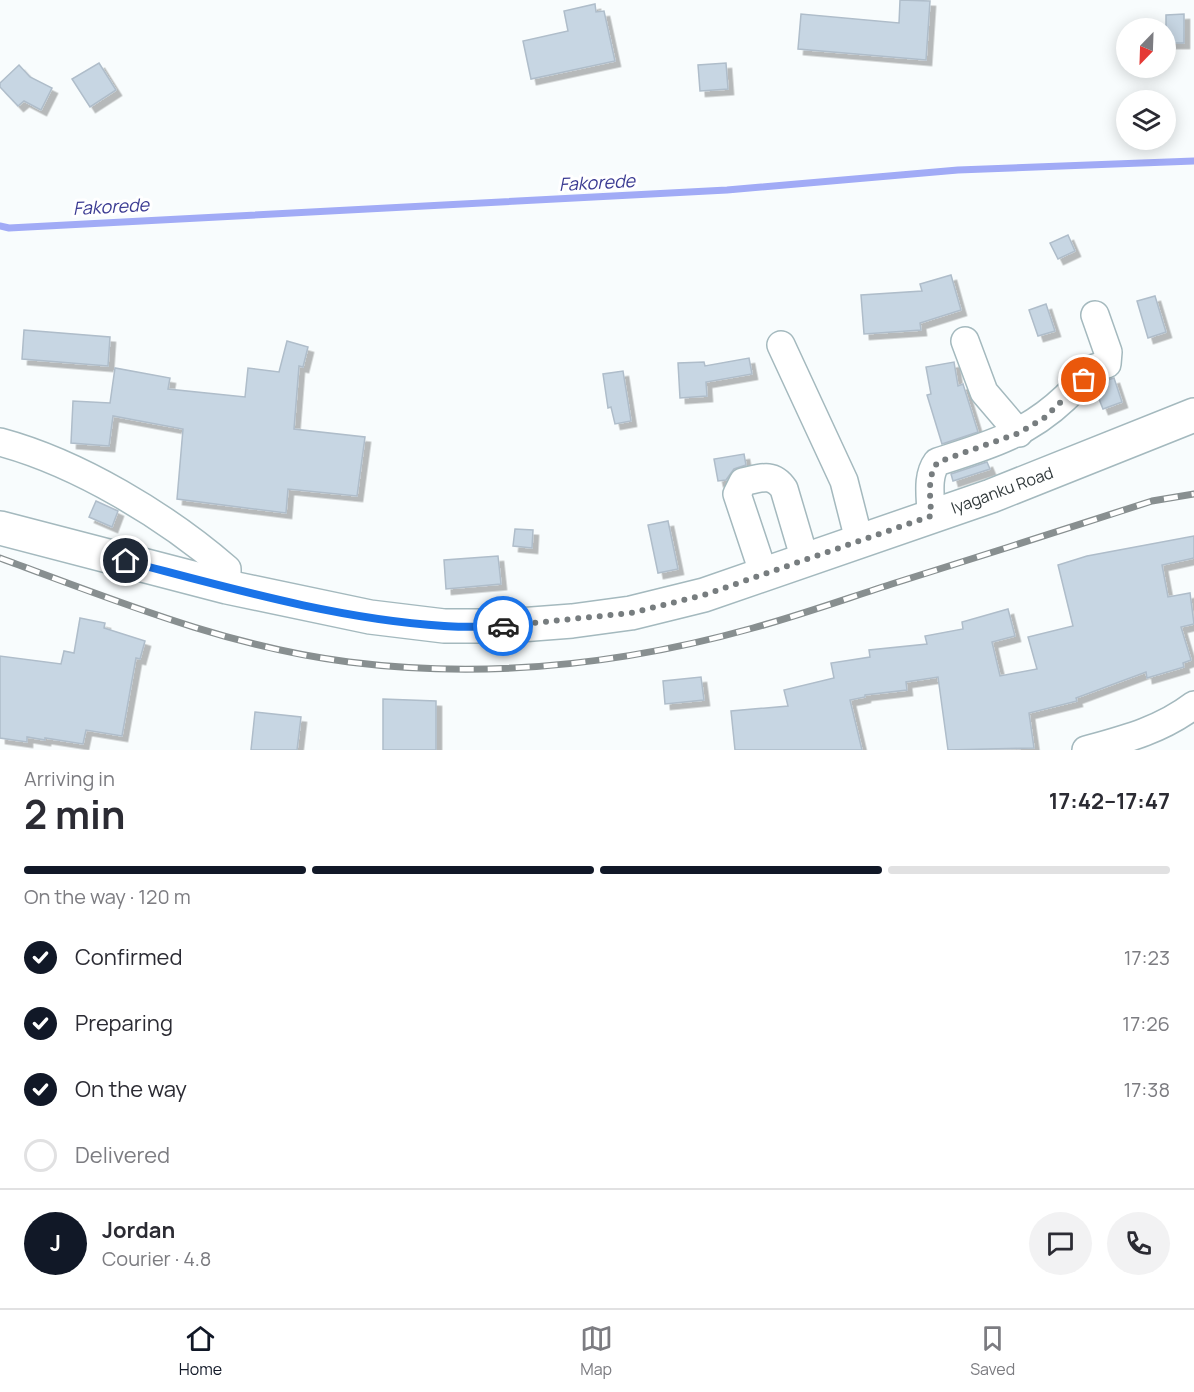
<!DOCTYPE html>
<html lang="en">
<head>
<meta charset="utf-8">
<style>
	:root { --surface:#fff; --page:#f2f2f3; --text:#2b2b33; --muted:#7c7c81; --line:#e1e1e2; --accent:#111827 }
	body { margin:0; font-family:Manrope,sans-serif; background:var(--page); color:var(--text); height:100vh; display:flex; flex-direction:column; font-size:22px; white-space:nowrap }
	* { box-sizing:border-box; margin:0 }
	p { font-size:20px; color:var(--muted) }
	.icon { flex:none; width:33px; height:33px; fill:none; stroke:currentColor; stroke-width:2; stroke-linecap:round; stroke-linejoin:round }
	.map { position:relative; height:750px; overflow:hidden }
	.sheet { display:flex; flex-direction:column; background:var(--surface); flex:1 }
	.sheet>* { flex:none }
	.needle { width:39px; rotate:203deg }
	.fabs { position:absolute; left:1116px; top:18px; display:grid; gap:12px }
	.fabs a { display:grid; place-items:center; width:60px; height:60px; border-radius:50%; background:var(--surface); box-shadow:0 3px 15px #0003; font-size:30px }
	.pin { position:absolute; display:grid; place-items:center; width:51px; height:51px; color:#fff; margin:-26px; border:3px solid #fff; border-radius:50%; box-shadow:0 2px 6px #0007 }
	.courier { position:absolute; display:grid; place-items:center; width:60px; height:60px; margin:-30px; border:4px solid #1a73e8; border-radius:50%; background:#fff; color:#222; box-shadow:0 2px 8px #0007 }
	.overview em { font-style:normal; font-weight:700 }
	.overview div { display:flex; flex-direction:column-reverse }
	.overview { display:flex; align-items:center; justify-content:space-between; height:102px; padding:0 24px }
	h1 { font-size:39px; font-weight:700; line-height:45px }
	.bar { display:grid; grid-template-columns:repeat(4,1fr); gap:9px 6px; align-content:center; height:72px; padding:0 24px }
	.bar i { height:8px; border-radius:4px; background:var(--line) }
	.bar .selected { background:var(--accent) }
	.bar p { grid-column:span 4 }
	.line { display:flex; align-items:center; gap:15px; padding:0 24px; border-top:2px solid var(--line) }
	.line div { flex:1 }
	.round { display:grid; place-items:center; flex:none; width:63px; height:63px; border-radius:32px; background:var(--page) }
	ol { padding:0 24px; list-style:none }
	li { display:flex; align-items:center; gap:18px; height:66px }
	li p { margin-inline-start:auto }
	li .icon { padding:6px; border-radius:50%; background:var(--accent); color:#fff; stroke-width:4 }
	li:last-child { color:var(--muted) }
	li i { width:33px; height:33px; border:3px solid var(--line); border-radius:50% }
	.tab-bar { display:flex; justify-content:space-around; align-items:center; height:84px; border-top:2px solid var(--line); background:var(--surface); font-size:16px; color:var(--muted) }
	.tab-bar a { display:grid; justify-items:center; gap:3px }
	.tab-bar .selected { color:var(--accent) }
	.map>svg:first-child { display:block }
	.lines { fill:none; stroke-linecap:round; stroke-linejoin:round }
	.stream { stroke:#a1abf6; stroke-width:7 }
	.building { fill:#c7d6e3; stroke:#afbdca; stroke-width:1.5; filter:url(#shadow) }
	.minor-casing { stroke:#a4b9be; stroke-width:30 }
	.highway-casing { stroke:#a4b9be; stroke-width:36 }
	.minor { stroke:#fff; stroke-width:27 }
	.highway { stroke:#fff; stroke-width:33 }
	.rail-casing { stroke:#888f90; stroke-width:7 }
	.rail { stroke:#fff; stroke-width:4.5; stroke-dasharray:14; stroke-linecap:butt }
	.done { stroke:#777d7f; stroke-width:6; stroke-dasharray:0 10.8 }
	.route { stroke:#1a73e8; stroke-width:8 }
	.labels { text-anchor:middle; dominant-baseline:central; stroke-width:6; stroke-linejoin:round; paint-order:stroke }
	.street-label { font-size:16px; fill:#31393b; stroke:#fff }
	.water-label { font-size:18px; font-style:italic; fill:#3c3c93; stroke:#fff }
</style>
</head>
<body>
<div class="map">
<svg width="1194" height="750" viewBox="0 0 1194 750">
	<defs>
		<filter id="shadow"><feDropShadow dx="5.5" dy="5.5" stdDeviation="0" flood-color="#0004"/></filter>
	</defs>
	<rect width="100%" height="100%" fill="#f8fcfd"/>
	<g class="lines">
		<path class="stream" d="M0,226l9,2 718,-38 231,-20 236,-9"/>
	</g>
	<g class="building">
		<path d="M900,0l30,1 -4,59 -128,-11 3,-35 98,9z"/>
		<path d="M595,4l1,8 8,-1 11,50 -84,18 -8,-38 45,-10 -4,-20z"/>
		<path d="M1184,14v29h-18v-28z"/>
		<path d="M99,63l17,27 -26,17 -18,-28z"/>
		<path d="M726,63l2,26 -28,2 -2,-26z"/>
		<path d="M19,65l11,12 22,11 -11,22 -17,-9 -6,5 -18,-19v-4z"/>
		<path d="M1068,235l7,16 -17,8 -8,-16z"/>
		<path d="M951,275l10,35 -41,13 1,7 -57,4 -3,-39 61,-4 -2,-7z"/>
		<path d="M1155,296l11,36 -18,6 -11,-37z"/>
		<path d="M1046,304l9,27 -17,5 -9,-26z"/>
		<path d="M24,330l86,7 -2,29 -86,-7z"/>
		<path d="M287,341l21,6 -5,20 -4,-1 -5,63 71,8 -8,59 -69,-7 -2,24 -109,-14 6,-70 -70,-13 -4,30 -38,-3 2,-42 37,2 5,-35 55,10 -2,11 77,8 3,-29 31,4z"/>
		<path d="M749,358l3,16 -46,8 1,14 -27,2 -2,-35 26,-1 1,4z"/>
		<path d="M954,362l4,24 5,-2 15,48 -36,12 -15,-49 4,-1 -5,-27z"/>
		<path d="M623,371l8,50 -16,3 -4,-17 -3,1 -5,-34z"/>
		<path d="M1114,378l8,24 -19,7 -8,-20 4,-6z"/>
		<path d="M744,454l2,11 -12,4 -8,11 -8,1 -4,-22z"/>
		<path d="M987,462l3,7 -37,12 -2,-7z"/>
		<path d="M96,501l22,10 -6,16 -23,-10z"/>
		<path d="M668,521l10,48 -20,4 -10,-48z"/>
		<path d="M515,529l18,1 -1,18 -19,-2z"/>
		<path d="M1194,536v22l-32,7 6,32 22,-4 4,31 -13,3 10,33 -8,3 1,4 -37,11 -1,-6 -70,26 1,3 -48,12 5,35 -86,2 -10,-73 -32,5 1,8 -42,5v2l-15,3 12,50h-127l-4,-39 57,-5 -4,-16 50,-12 -3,-15 39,-6 -1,-7 58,-6 -2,-8 38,-7 -1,-7 46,-13 7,27 -23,6 8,34 37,-7 -9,-32 45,-11 -15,-61 29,-9z"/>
		<path d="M498,556l3,28 -55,5 -2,-29z"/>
		<path d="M80,618l25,5 -1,5 41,13 -5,18 -4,-1 -14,78 -36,-6 -3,14 -38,-6v2l-18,-3v5l-27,-4v-82l61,8 3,-13 10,2z"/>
		<path d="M701,677l3,23 -39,4 -2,-23z"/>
		<path d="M383,699l53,2v49h-53z"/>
		<path d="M255,712l46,5 -4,33h-46z"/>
	</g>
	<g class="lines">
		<defs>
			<g id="minor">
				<path d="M965,341l19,51 35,41"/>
				<path d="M781,345l63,136 15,59"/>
				<path d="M0,442c78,21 166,74 227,127v18"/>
				<path d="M931,516c0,-18 -5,-39 6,-54 50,-16 89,-27 128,-64 9,-9 18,-16 23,-28l19,-6 1,-12 -13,-37"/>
				<path d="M764,575l-27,-81 6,-12c17,-4 30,-10 41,7l21,71"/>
				<path d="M1086,750c40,-11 75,-20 108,-45"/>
			</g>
			<path id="highway" d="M0,528l227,59 143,30 74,9h62l66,-5 59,-8 73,-18 287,-99 203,-81"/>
		</defs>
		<use href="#minor" class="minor-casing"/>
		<use href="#highway" class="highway-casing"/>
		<use href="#minor" class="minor"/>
		<use href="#highway" class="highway"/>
		<defs>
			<path id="rail" d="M0,558c114,42 228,89 349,104 136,17 272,3 404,-34 48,-13 95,-30 142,-45 86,-27 171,-54 257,-82l42,-7"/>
		</defs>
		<use href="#rail" class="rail-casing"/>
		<use href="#rail" class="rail"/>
	</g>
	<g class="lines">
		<path class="done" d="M503,626l128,-13 73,-18 227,-79c0,-18 -5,-39 7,-54l81,-29 25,-15 40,-38"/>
		<path class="route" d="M126,561c104,27 210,58 318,65 19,2 40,0 59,0"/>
	</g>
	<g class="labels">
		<g class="street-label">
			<text transform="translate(1002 490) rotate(-20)">Iyaganku Road</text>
		</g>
		<g class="water-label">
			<text transform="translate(597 182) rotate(-3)">Fakorede</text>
			<text transform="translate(111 206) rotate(-3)">Fakorede</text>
		</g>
	</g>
</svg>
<div class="fabs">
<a><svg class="needle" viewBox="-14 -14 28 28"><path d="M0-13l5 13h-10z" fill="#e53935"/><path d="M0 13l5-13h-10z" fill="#7c7c81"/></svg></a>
<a><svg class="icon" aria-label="layers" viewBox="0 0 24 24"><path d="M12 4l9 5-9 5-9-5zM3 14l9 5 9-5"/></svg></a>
</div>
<div class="pin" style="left:1084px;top:380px;background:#ea580c"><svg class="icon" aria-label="bag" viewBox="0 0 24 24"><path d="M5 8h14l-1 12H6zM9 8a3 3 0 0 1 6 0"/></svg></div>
<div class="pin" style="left:126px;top:561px;background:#1f2937"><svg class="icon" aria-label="home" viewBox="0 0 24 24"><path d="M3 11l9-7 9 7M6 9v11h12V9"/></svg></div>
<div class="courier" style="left:503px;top:626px"><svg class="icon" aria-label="car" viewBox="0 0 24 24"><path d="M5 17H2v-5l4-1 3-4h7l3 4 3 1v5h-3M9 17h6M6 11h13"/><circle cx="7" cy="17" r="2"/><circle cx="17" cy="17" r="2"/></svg></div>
</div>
<section class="sheet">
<div class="overview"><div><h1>2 min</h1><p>Arriving in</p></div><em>17:42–17:47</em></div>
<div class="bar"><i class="selected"></i><i class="selected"></i><i class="selected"></i><i></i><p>On the way · 120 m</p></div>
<ol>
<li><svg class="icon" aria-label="check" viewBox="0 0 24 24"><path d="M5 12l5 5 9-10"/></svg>Confirmed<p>17:23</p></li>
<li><svg class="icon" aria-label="check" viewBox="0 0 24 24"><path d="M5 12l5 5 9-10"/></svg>Preparing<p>17:26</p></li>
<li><svg class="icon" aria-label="check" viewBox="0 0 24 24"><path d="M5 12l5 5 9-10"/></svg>On the way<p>17:38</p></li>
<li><i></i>Delivered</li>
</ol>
<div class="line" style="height:108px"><b class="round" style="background:var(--accent);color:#fff">J</b><div><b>Jordan</b><p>Courier · 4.8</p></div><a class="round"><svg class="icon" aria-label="chat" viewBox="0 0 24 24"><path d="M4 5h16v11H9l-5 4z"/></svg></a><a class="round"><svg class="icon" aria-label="phone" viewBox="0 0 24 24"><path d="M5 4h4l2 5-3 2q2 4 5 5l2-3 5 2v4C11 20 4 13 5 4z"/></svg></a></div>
</section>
<nav class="tab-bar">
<a class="selected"><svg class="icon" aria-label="home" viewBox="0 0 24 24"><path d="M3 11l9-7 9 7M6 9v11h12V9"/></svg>Home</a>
<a><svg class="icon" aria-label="map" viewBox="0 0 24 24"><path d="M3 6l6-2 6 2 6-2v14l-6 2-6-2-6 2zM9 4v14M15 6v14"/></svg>Map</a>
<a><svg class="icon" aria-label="saved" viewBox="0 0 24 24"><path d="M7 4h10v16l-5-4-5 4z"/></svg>Saved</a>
</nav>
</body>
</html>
